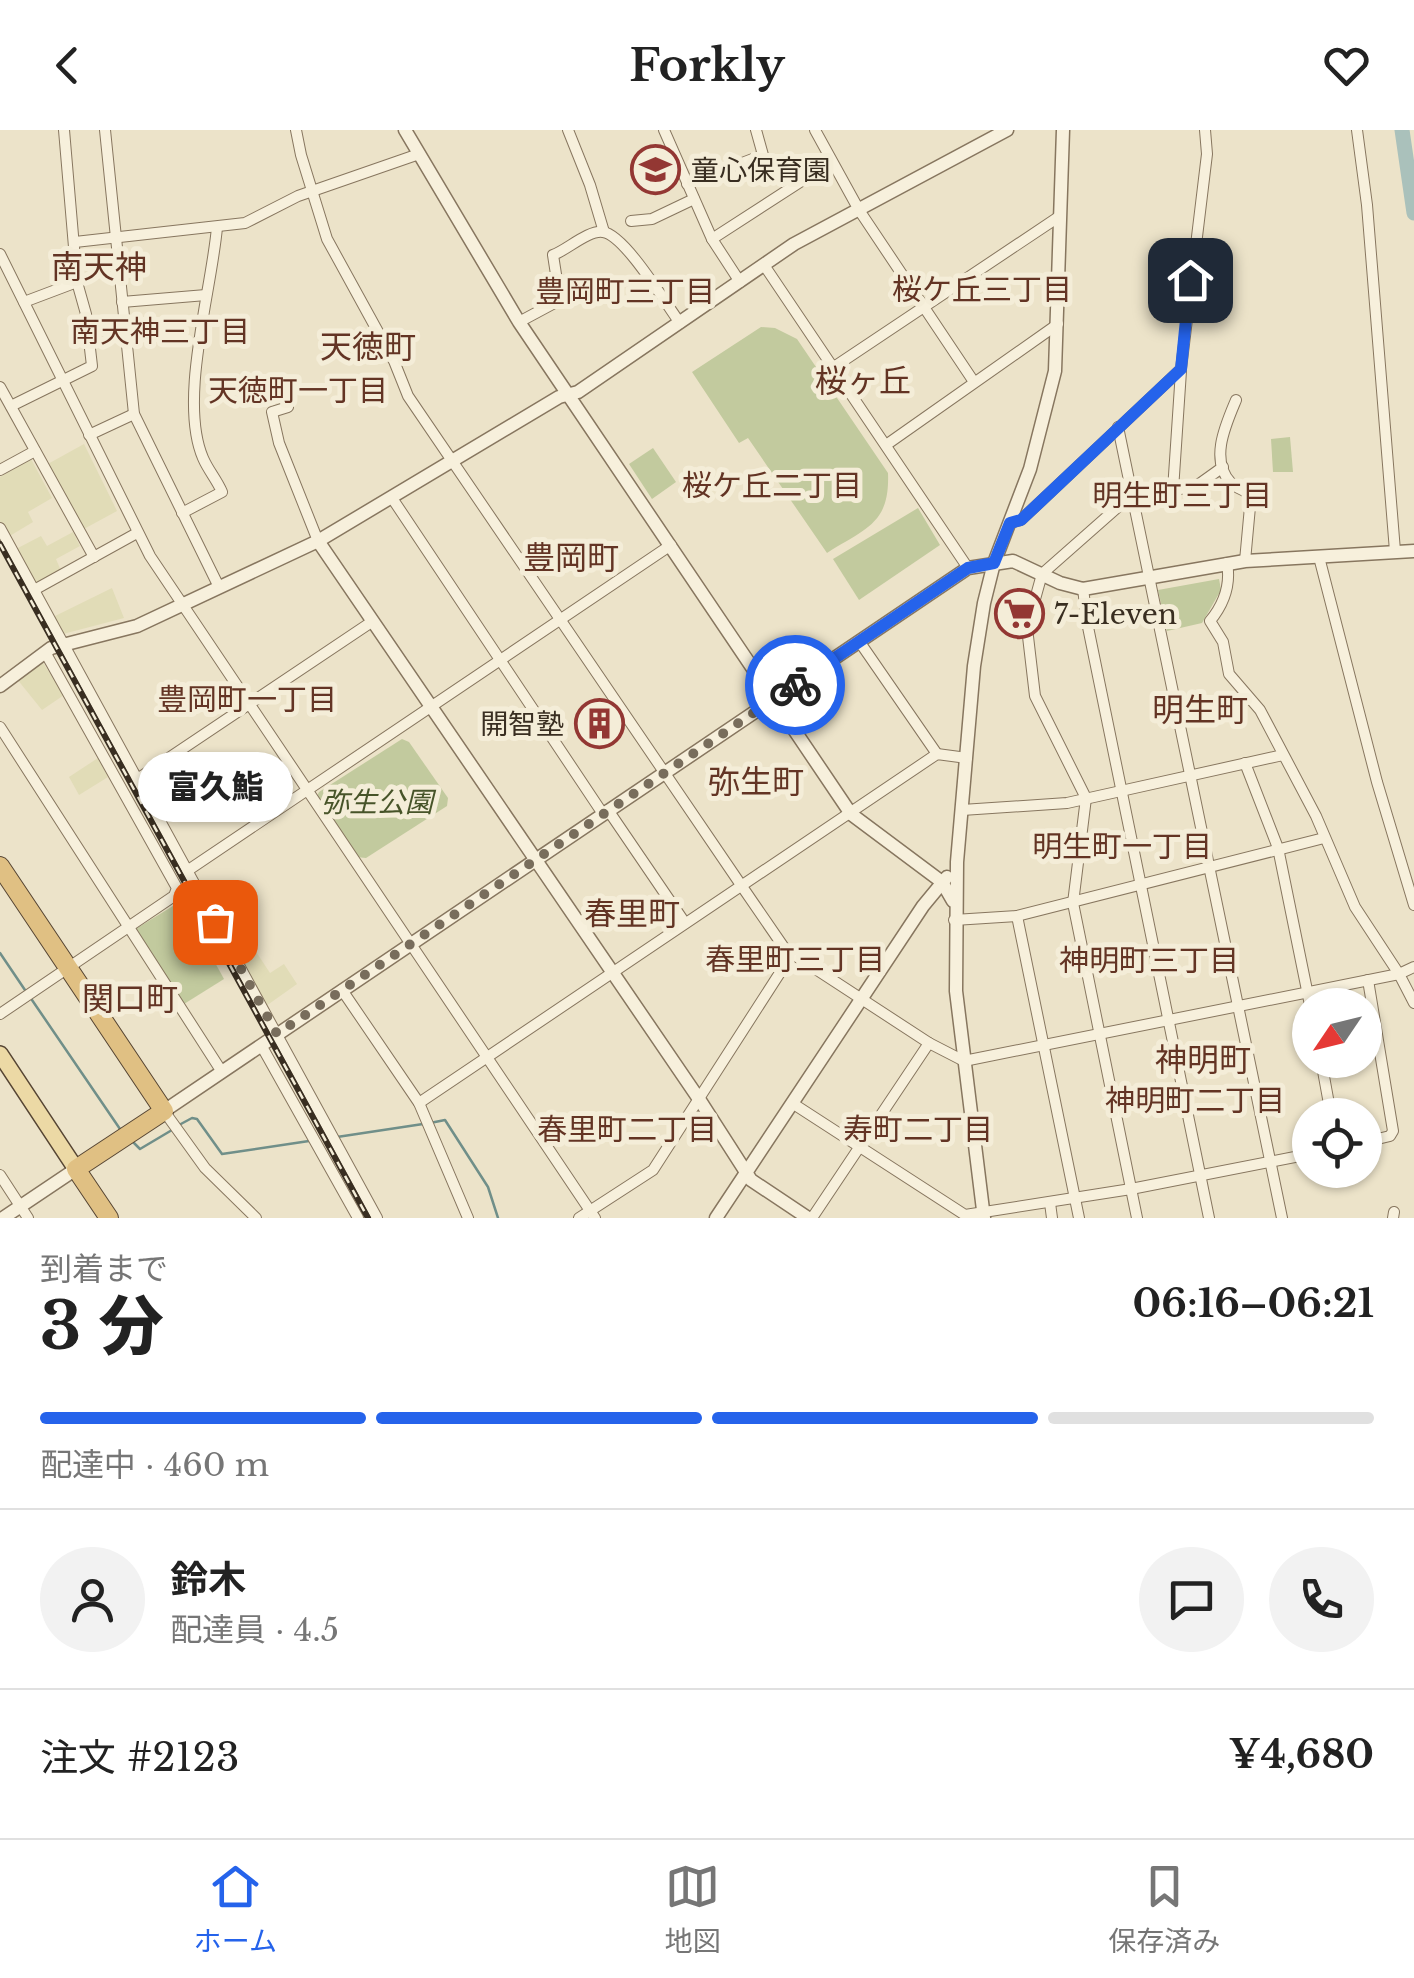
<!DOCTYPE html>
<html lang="ja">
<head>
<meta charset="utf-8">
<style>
	:root { --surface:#fff; --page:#f2f2f2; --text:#222; --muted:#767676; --line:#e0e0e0; --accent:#2563eb }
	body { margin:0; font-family:"Libre Baskerville","Noto Sans JP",serif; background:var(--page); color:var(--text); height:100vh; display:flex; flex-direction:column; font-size:38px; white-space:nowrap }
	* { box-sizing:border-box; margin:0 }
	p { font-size:32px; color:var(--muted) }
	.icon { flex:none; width:55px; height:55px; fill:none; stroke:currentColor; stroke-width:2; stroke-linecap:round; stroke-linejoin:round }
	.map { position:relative; height:1088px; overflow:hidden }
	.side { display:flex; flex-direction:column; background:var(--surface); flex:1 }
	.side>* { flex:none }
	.needle { width:65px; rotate:235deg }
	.controls { position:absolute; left:1292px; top:858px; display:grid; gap:20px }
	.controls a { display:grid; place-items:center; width:90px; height:90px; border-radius:50%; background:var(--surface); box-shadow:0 2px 8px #0004; font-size:50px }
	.pin { position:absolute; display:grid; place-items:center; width:85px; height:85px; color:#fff; margin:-42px; border-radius:20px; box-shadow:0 5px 15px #0006 }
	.courier { position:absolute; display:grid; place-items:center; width:100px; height:100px; margin:-50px; border:8px solid #2563eb; border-radius:50%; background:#fff; color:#222; box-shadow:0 2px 12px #0007 }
	.bubble { position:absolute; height:70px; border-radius:35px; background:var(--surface); box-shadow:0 2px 8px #0004; font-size:32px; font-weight:800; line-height:70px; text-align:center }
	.overview em { font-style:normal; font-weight:800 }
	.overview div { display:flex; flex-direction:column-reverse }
	.overview { display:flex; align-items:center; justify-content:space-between; height:170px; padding:0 40px }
	h1 { font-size:65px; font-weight:800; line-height:75px }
	.bar { display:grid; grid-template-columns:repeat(4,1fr); gap:15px 10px; align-content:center; height:120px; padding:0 40px }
	.bar i { height:12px; border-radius:8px; background:var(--line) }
	.bar .current { background:var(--accent) }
	.bar p { grid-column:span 4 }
	.line { display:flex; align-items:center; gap:25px; padding:0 40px; border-top:2px solid var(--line) }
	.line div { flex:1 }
	.round { display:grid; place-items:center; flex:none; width:105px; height:105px; border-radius:52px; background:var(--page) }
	header { display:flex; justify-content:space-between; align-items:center; height:130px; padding:0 40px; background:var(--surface); font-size:45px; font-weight:800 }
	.tabs { display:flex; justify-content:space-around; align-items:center; height:140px; border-top:2px solid var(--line); background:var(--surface); font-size:28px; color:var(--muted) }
	.tabs a { display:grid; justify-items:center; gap:5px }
	.tabs .current { color:var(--accent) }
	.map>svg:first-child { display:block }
	.farmland { fill:#e1dcb7 }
	.green { fill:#c2ca9e }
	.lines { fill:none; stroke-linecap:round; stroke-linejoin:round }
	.stream { stroke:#708f89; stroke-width:2.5 }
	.river { stroke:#aac1bb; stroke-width:15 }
	.minor-casing { stroke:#87765f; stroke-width:12 }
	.tertiary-casing { stroke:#87765f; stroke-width:15 }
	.primary-casing { stroke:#564533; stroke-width:18 }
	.trunk-casing { stroke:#564533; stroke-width:20 }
	.minor { stroke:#f7f0dc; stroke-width:10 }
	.tertiary { stroke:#f7f0dc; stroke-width:12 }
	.primary { stroke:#ecd9a5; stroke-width:15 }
	.trunk { stroke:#e0c083; stroke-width:18 }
	.rail-casing { stroke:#392e21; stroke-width:6 }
	.rail { stroke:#f4edd8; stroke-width:2.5; stroke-dasharray:8; stroke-linecap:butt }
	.done { stroke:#786d5c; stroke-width:10; stroke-dasharray:0 18 }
	.route { stroke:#2563eb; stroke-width:12 }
	.labels { text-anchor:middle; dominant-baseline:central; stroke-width:10; stroke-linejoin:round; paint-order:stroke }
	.poi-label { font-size:28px; fill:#392e21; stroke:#f4edd8; text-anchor:start }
	.park-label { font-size:28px; font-style:italic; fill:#475429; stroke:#f4edd8 }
	.neighbourhood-label { font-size:30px; fill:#633424; stroke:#f4edd8 }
	.quarter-label { font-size:32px; fill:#633424; stroke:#f4edd8 }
</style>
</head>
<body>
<header><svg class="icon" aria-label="back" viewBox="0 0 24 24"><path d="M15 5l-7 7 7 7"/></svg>Forkly<svg class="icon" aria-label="heart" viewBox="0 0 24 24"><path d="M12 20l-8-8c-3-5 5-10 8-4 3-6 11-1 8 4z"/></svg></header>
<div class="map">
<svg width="1414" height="1088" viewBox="0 0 1414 1088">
	<rect width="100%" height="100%" fill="#ece3c9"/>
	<g class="farmland">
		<path d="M84,314l33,67 -35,19 -36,-65z"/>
		<path d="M31,329l21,39 -24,14 5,10 -25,15 -8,-14v-46z"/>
		<path d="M73,402l7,14 -24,13 5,12 -25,14 -20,-36 25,-13 6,10z"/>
		<path d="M112,458l12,30 -61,16 -10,-17z"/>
		<path d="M42,531l22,34 -22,15 -25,-31z"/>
		<path d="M98,628l10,19 -29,18 -10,-18z"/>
		<path d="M253,817l17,26 14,-9 13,20 -31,22 -27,-50z"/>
	</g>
	<g class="green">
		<path d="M761,197l14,1 22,11 91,134c2,51 -22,55 -61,80l-79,-115 -9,5 -47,-71z"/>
		<path d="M1290,307l3,35h-20l-2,-33z"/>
		<path d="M653,318l23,34 -24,17 -23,-35z"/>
		<path d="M918,378l22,37 -81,55 -26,-41z"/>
		<path d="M1219,449l2,11 -19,33 -35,8 -9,-41z"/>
		<path d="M402,609l7,3 39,56 -1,8 -81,52 -10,-1 -40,-59 3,-6z"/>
		<path d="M181,771l43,78 -40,25 -50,-74z"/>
	</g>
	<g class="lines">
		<g class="stream">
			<path d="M0,823l27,40"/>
			<path d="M32,870l88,129"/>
			<path d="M430,993l15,-3 43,67 10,31"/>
			<path d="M179,995l13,-7 5,1 25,35 87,-13"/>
			<path d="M337,1007l86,-13"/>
			<path d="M133,1012l7,7 32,-19"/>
		</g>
		<path class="river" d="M1402,0l12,83"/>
		<defs>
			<g id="minor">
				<path d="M105,0l29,284 85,173"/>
				<path d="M296,0l5,25 26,84 67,122 14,35 333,489 44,64 144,94 35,18 435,-87 15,-7"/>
				<path d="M568,0l22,55 14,47"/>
				<path d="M664,0l48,109 28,43"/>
				<path d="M815,0l44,80 115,172"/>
				<path d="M1357,0l10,75 28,346"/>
				<path d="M687,54l76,-29 -7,-25"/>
				<path d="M631,91l21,-2 42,-20"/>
				<path d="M712,109l119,-77"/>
				<path d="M75,112l170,-19 53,-27 121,-42"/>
				<path d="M0,124l150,302 445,662"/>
				<path d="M764,135l204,303"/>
				<path d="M24,172l53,-20 -13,-152"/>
				<path d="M122,172l84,-7"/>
				<path d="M519,192l41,-22 -7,-45c14,-5 35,-25 50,-23 22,3 63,72 77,91"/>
				<path d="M834,237l226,-151"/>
				<path d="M0,257l94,170"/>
				<path d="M1236,270c-10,24 -27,60 -5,83 7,7 14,6 20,13l-6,65"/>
				<path d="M11,276l81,-40 -6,-52 -9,-32"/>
				<path d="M288,277l-16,5 7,31 39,98"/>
				<path d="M1118,297l164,791"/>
				<path d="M89,305l45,-21"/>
				<path d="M886,315l172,-121"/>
				<path d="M0,340l35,-19"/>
				<path d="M1173,360l8,-119"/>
				<path d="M392,368l211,316"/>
				<path d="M182,383l40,-21c-5,-12 -14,-22 -19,-34 -25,-58 9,-169 14,-231"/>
				<path d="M1010,393l11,-3 160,-151 26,-215 -2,-24"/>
				<path d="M0,398l377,690"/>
				<path d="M1319,427l58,225 37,123"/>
				<path d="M1227,433c4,22 -3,41 -17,58l13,21 6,32 31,36 56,106 39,91 44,67 15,29"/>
				<path d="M1083,459l5,38 121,591"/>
				<path d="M34,460l103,-57"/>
				<path d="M859,511l78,113"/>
				<path d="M0,597l222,345"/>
				<path d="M1245,633l33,85 32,157"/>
				<path d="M136,650l237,-159"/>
				<path d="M608,680l77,113"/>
				<path d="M962,680l105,-7 216,-48"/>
				<path d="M187,741l484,-326"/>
				<path d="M1017,786l62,302"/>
				<path d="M954,790l63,-4 307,-78"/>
				<path d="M342,860l77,113 49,115"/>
				<path d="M0,884l174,-118 3,-8 -132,-236"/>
				<path d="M261,915l97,173"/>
				<path d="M1321,930l10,55"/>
				<path d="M419,973l518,-349 30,4"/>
				<path d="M792,973l173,112 166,-26 179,-35"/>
				<path d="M164,981l41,57 51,50"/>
				<path d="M1365,1012l25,-6 3,-5 -25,-151"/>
				<path d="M0,1045l28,43"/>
				<path d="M1050,1073l2,15"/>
				<path d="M579,1088l74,-48 139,-216"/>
				<path d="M812,1088l117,-175"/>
				<path d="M1137,1088l-64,-315 13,-105 -51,-102 -8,-68 15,-54 85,-75 7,-4 61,-8 28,-20"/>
				<path d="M1393,1088l1,-6"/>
			</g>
			<g id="tertiary">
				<path d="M405,0l114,192 332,492 91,68 11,19"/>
				<path d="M318,411l381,558 52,81 57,38"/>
				<path d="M0,556l51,-38 86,-22 181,-85 241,-144 19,-5 216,-148 213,-114"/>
				<path d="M164,981l804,-543 45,-7 47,22 23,6 162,-28 169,-10"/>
				<path d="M3,1088l73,-49"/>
				<path d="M716,1088l207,-312 24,-29"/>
				<path d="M984,1088l-28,-227 1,-129 17,-196 10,-63 10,-40 36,-94 25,-98 8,-241"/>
			</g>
			<path id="primary" d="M0,924l76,115"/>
			<path id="trunk" d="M0,736l164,245 -88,58 33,49"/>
		</defs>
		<use href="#minor" class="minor-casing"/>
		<use href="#tertiary" class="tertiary-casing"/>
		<use href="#primary" class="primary-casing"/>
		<use href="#trunk" class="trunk-casing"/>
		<use href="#minor" class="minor"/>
		<use href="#tertiary" class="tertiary"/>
		<use href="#primary" class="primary"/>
		<use href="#trunk" class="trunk"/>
		<defs>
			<path id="rail" d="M0,414l368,674"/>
		</defs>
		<use href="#rail" class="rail-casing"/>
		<use href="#rail" class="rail"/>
	</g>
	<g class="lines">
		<path class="done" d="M215,792l62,112 518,-349"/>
		<path class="route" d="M795,555l173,-117 26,-5 16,-40 11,-3 160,-151 9,-89"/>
	</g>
	<defs>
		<symbol id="school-ring" viewBox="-11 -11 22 22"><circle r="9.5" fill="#f4edd8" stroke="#933733" stroke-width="1.5"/><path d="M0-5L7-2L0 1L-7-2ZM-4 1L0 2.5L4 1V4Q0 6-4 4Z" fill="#933733"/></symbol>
		<symbol id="supermarket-ring" viewBox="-11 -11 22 22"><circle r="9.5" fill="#f4edd8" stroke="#933733" stroke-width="1.5"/><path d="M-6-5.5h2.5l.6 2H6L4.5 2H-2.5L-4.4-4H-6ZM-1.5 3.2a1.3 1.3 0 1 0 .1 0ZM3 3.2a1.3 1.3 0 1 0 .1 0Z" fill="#933733"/></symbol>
		<symbol id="building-ring" viewBox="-11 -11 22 22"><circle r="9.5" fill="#f4edd8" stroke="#933733" stroke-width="1.5"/><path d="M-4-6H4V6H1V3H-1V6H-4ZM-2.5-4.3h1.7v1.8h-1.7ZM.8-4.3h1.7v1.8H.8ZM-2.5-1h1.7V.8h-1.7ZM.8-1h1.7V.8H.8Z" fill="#933733"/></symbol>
	</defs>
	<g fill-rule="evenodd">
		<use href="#school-ring" x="628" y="12" width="55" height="55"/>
		<use href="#supermarket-ring" x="992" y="456" width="55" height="55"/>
		<use href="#building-ring" x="572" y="566" width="55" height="55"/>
	</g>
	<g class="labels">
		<g class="poi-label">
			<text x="691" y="40">童心保育園</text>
			<text x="1054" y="484">7-Eleven</text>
			<text x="564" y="594" text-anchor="end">開智塾</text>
		</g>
		<g class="park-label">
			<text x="377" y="672">弥生公園</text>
		</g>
		<g class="neighbourhood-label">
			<text x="982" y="159">桜ケ丘三丁目</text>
			<text x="625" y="161">豊岡町三丁目</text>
			<text x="160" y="201">南天神三丁目</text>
			<text x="298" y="260">天徳町一丁目</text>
			<text x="772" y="355">桜ケ丘二丁目</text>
			<text x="1182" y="365">明生町三丁目</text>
			<text x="247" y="569">豊岡町一丁目</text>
			<text x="1122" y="716">明生町一丁目</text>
			<text x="795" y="829">春里町三丁目</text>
			<text x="1149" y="830">神明町三丁目</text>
			<text x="1195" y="970">神明町二丁目</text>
			<text x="627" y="999">春里町二丁目</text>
			<text x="918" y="999">寿町二丁目</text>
		</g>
		<g class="quarter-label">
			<text x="99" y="137">南天神</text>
			<text x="368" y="217">天徳町</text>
			<text x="863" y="251">桜ヶ丘</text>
			<text x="571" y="428">豊岡町</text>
			<text x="1200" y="580">明生町</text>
			<text x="756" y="652">弥生町</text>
			<text x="632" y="784">春里町</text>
			<text x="130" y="869">関口町</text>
			<text x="1203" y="930">神明町</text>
		</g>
	</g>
</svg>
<div class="controls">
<a><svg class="needle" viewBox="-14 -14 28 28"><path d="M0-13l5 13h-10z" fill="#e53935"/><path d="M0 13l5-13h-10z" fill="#767676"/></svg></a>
<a><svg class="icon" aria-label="locate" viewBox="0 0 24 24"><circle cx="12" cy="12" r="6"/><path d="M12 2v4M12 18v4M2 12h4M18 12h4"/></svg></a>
</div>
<div class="pin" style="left:215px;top:792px;background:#ea580c"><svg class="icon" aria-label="bag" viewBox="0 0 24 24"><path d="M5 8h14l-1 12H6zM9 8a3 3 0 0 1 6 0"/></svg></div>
<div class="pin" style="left:1190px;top:150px;background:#1f2937"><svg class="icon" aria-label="home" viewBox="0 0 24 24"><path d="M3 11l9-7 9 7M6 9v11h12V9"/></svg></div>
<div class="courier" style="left:795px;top:555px"><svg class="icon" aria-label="bike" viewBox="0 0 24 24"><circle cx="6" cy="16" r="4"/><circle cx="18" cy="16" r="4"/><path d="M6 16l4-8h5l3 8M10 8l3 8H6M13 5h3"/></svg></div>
<div class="bubble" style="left:138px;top:622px;width:155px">富久鮨</div>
</div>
<section class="side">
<div class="overview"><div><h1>3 分</h1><p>到着まで</p></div><em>06:16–06:21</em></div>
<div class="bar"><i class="current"></i><i class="current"></i><i class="current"></i><i></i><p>配達中 · 460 m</p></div>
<div class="line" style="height:180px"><a class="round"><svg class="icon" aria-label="person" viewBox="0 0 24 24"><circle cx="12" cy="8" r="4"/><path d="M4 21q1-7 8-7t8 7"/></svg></a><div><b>鈴木</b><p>配達員 · 4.5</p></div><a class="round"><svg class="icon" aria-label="chat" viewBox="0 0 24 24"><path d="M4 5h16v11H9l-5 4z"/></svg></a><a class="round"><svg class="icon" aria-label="phone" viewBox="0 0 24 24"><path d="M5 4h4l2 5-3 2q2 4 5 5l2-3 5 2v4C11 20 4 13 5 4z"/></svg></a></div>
<div class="line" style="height:130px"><div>注文 #2123</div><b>¥4,680</b></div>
</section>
<nav class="tabs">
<a class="current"><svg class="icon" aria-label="home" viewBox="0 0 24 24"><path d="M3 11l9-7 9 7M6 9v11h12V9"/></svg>ホーム</a>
<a><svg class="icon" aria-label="map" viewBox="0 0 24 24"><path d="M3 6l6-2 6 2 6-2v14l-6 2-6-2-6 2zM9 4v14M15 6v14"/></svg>地図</a>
<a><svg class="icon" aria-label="saved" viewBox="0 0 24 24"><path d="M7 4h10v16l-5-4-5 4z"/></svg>保存済み</a>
</nav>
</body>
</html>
